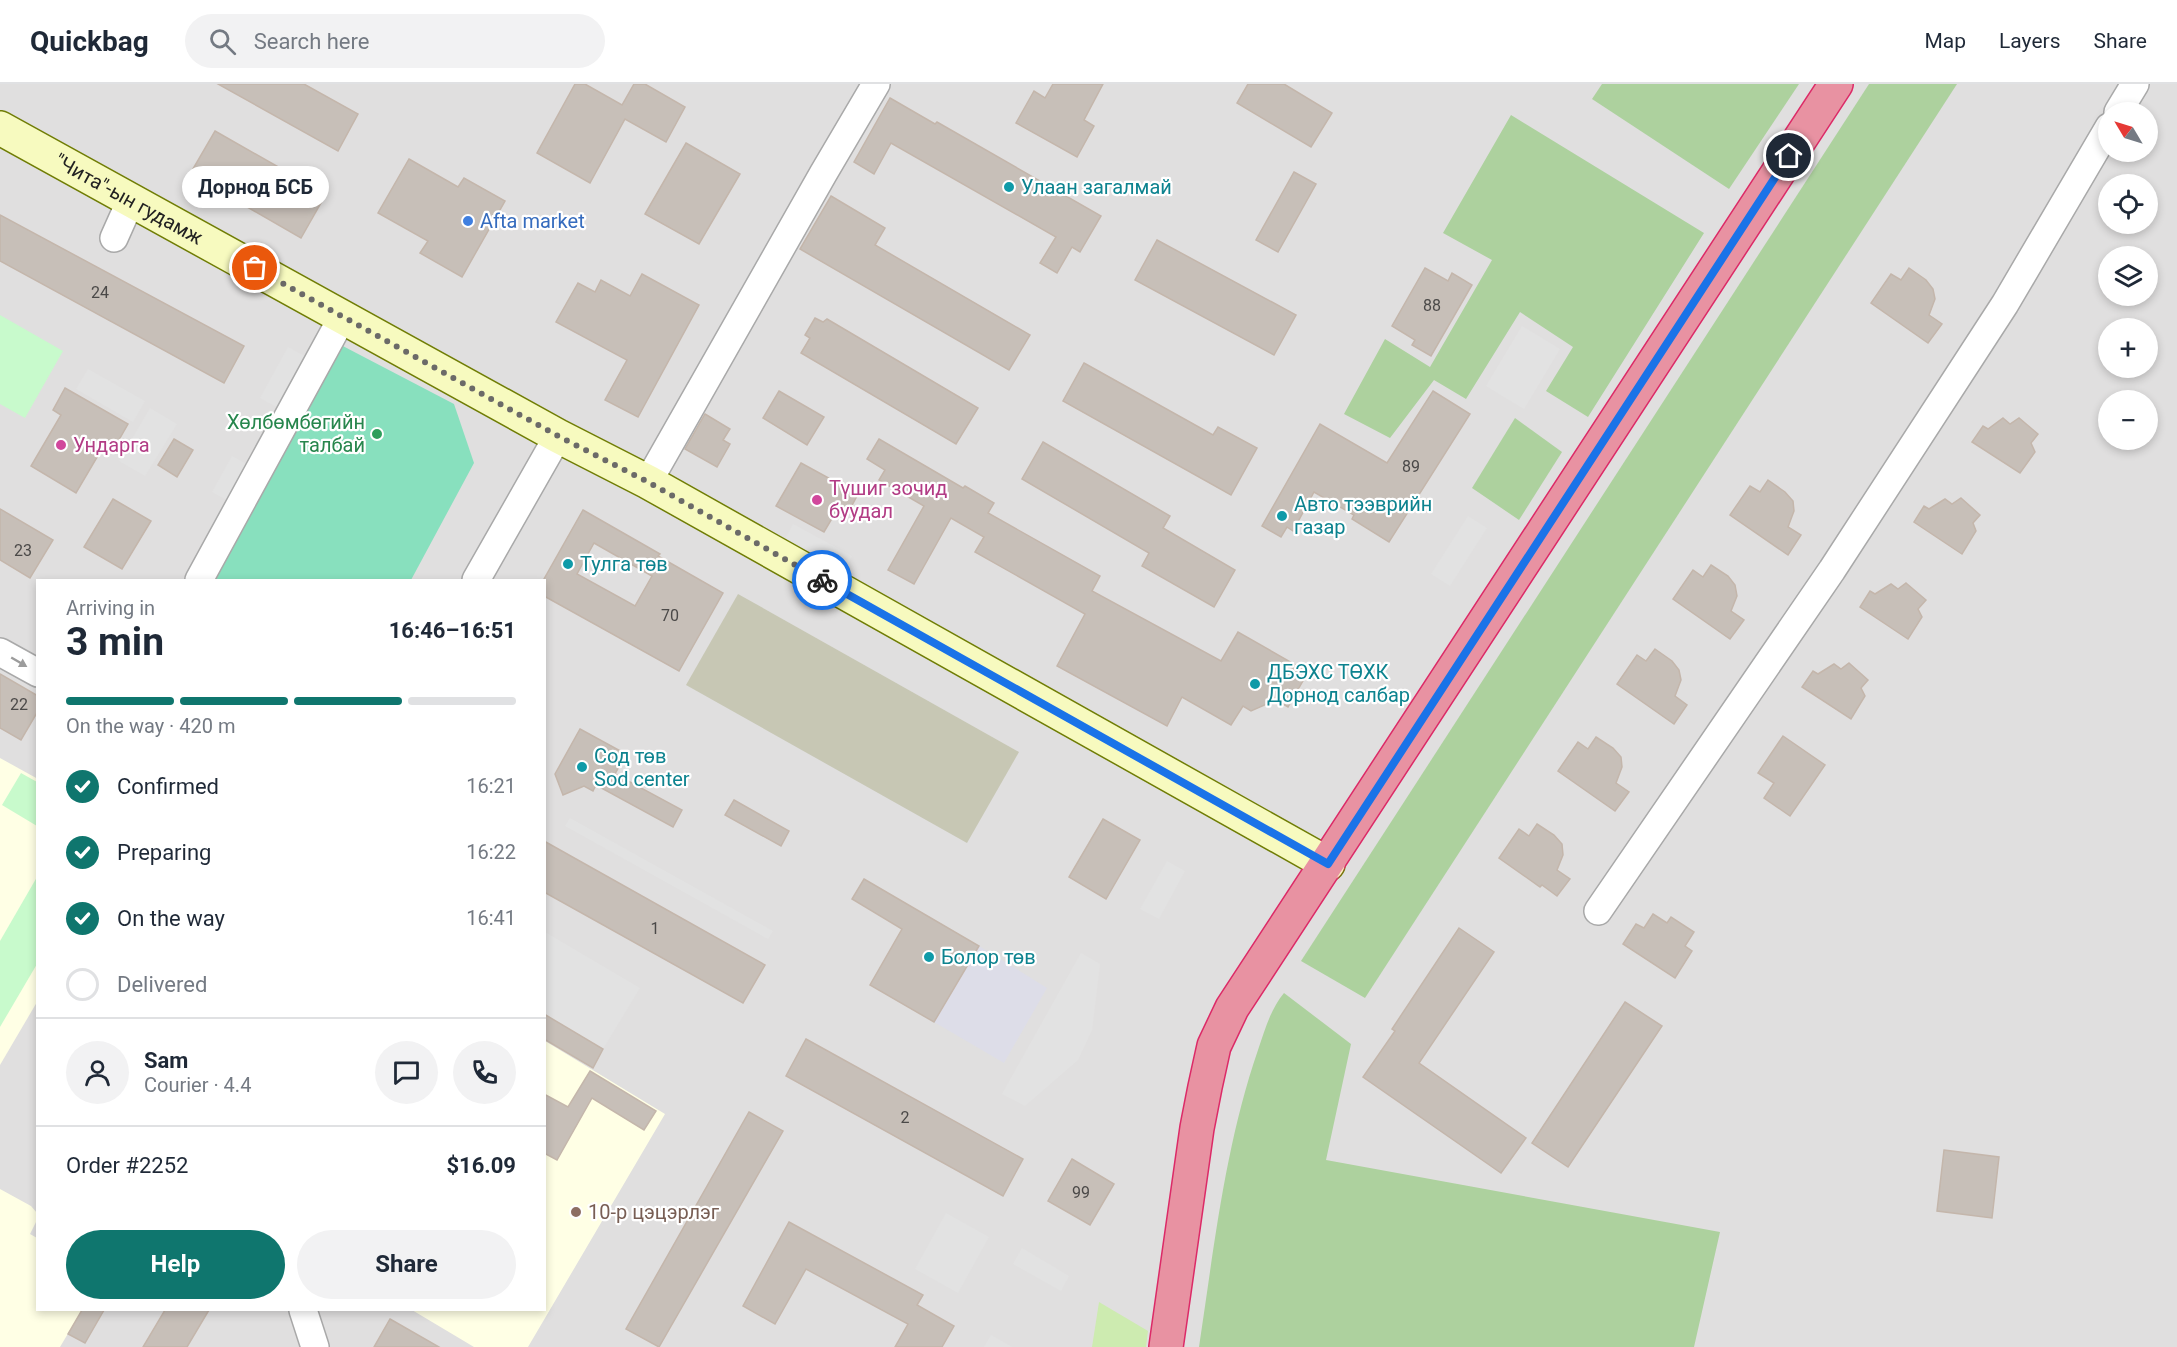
<!DOCTYPE html>
<html lang="en">
<head>
<meta charset="utf-8">
<style>
	:root { --surface:#fff; --page:#f2f2f3; --text:#1f2937; --muted:#747a83; --line:#e0e1e3; --accent:#0f766e }
	body { margin:0; font-family:Roboto,sans-serif; background:var(--page); color:var(--text); height:100vh; display:flex; flex-direction:column; font-size:22px; white-space:nowrap }
	* { box-sizing:border-box; margin:0 }
	p { font-size:20px; color:var(--muted) }
	.icon { flex:none; width:33px; height:33px; fill:none; stroke:currentColor; stroke-width:2; stroke-linecap:round; stroke-linejoin:round }
	.map { position:relative; flex:1; overflow:hidden }
	.details { position:absolute; left:36px; top:495px; width:510px; height:732px; display:flex; flex-direction:column; background:var(--surface); border-radius:0px; box-shadow:0 3px 9px #0003 }
	.details>* { flex:none }
	.needle { width:39px; rotate:308deg }
	.buttons { position:absolute; left:2098px; top:18px; display:grid; gap:12px }
	.buttons a { display:grid; place-items:center; width:60px; height:60px; border-radius:50%; background:var(--surface); box-shadow:0 3px 9px #0003; font-size:30px }
	.pin { position:absolute; display:grid; place-items:center; width:51px; height:51px; color:#fff; margin:-26px; border:3px solid #fff; border-radius:50%; box-shadow:0 2px 6px #0007 }
	.courier { position:absolute; display:grid; place-items:center; width:60px; height:60px; margin:-30px; border:4px solid #1a73e8; border-radius:50%; background:#fff; color:#222; box-shadow:0 2px 8px #0007 }
	.bubble { position:absolute; height:42px; border-radius:21px; background:var(--surface); box-shadow:0 3px 9px #0003; font-size:20px; font-weight:700; line-height:42px; text-align:center }
	.head em { font-style:normal; font-weight:700 }
	.head div { display:flex; flex-direction:column-reverse }
	.head { display:flex; align-items:center; justify-content:space-between; height:102px; padding:0 30px }
	h1 { font-size:39px; font-weight:700; line-height:45px }
	.bar { display:grid; grid-template-columns:repeat(4,1fr); gap:9px 6px; align-content:center; height:72px; padding:0 30px }
	.bar i { height:8px; border-radius:4px; background:var(--line) }
	.bar .selected { background:var(--accent) }
	.bar p { grid-column:span 4 }
	.line { display:flex; align-items:center; gap:15px; padding:0 30px; border-top:2px solid var(--line) }
	.line div { flex:1 }
	.round { display:grid; place-items:center; flex:none; width:63px; height:63px; border-radius:32px; background:var(--page) }
	ol { padding:0 30px; list-style:none }
	li { display:flex; align-items:center; gap:18px; height:66px }
	li p { margin-inline-start:auto }
	li .icon { padding:6px; border-radius:50%; background:var(--accent); color:#fff; stroke-width:4 }
	li:last-child { color:var(--muted) }
	li i { width:33px; height:33px; border:3px solid var(--line); border-radius:50% }
	.button { display:flex; gap:12px; margin-top:auto; padding:12px 30px }
	.button a { flex:1; height:69px; border-radius:36px; background:var(--accent); color:#fff; font-size:24px; font-weight:700; line-height:69px; text-align:center }
	.button a+a { background:var(--page); color:var(--text) }
	header { display:flex; align-items:center; gap:36px; box-sizing:border-box; height:84px; padding:0 30px; background:var(--surface); border-bottom:2px solid var(--line) }
	header strong { font-size:28px }
	nav { display:flex; gap:33px; margin-inline-start:auto; font-size:21px }
	.search { width:420px; height:54px; background:var(--page); display:flex; align-items:center; gap:15px; box-sizing:border-box; padding:0 21px; border-radius:33px; color:var(--muted); font-size:22px }
	.map>svg:first-child { display:block }
	.residential { fill:#e0dfdf; fill-rule:evenodd }
	.education { fill:#ffffe5 }
	.construction { fill:#c7c7b4 }
	.grass { fill:#cdebb0 }
	.forest { fill:#add19e }
	.park { fill:#c8facc }
	.pitch { fill:#88e0be }
	.parking { fill:#e2e2e2 }
	.plaza { fill:#dddde8 }
	.building { fill:#c7bfb8; stroke:#c4b6ab; stroke-width:1.5; fill-rule:evenodd }
	.lines { fill:none; stroke-linecap:round; stroke-linejoin:round }
	.street-casing { stroke:#a9a9a9; stroke-width:30 }
	.secondary-casing { stroke:#707d05; stroke-width:36 }
	.highway-casing { stroke:#dc2a67; stroke-width:36 }
	.street { stroke:#fff; stroke-width:27 }
	.secondary { stroke:#f7fabf; stroke-width:33 }
	.highway { stroke:#e892a2; stroke-width:33 }
	.oneway { fill:#9c9c9c }
	.done { stroke:#6b6a68; stroke-width:6; stroke-dasharray:0 10.8 }
	.route { stroke:#1a73e8; stroke-width:8 }
	.culture-dot { fill:#0f9aa8; stroke:#fff; stroke-width:2 }
	.shop-dot { fill:#3f7fe0; stroke:#fff; stroke-width:2 }
	.leisure-dot { fill:#2e9e5b; stroke:#fff; stroke-width:2 }
	.hotel-dot { fill:#d1479c; stroke:#fff; stroke-width:2 }
	.education-dot { fill:#8d6e63; stroke:#fff; stroke-width:2 }
	.labels { text-anchor:middle; dominant-baseline:central; stroke-width:4.5; stroke-linejoin:round; paint-order:stroke }
	.number-label { font-size:16px; fill:#4b4948 }
	.culture-label { font-size:20px; fill:#0d838f; stroke:#fff; text-anchor:start }
	.street-label { font-size:20px; fill:#222; stroke:#fff }
	.shop-label { font-size:20px; fill:#366cbe; stroke:#fff; text-anchor:start }
	.leisure-label { font-size:20px; fill:#27864d; stroke:#fff; text-anchor:end }
	.hotel-label { font-size:20px; fill:#b23c85; stroke:#fff; text-anchor:start }
	.education-label { font-size:20px; fill:#785e54; stroke:#fff; text-anchor:start }
</style>
</head>
<body>
<header>
<strong>Quickbag</strong>
<div class="search"><svg class="icon" aria-label="search" viewBox="0 0 24 24"><circle cx="10" cy="10" r="6"/><path d="M15 15l6 6"/></svg>Search here</div>
<nav><a>Map</a><a>Layers</a><a>Share</a></nav>
</header>
<div class="map">
<svg width="2177" height="1263" viewBox="0 0 2177 1263">
	<rect width="100%" height="100%" fill="#f2efe9"/>
	<path class="residential" d="M0,0h2177v1263h-2177zM2109,28h39v40h-39zM2109,100h39v40h-39zM2109,172h39v40h-39zM2109,244h39v40h-39zM2109,316h39v40h-39zM38,496h506v730h-506z"/>
	<g class="education">
		<path d="M0,674l38,21 -1,223 -37,63z"/>
		<path d="M545,957l120,73 -137,233h-54l-62,-37h132z"/>
		<path d="M0,1105l31,17 6,7v7l-7,14 7,4 1,72h44l-22,37h-60z"/>
	</g>
	<path class="construction" d="M738,510l281,158 -52,91 -281,-158z"/>
	<path class="grass" d="M1099,1218l49,29 -2,16h-54z"/>
	<g class="forest">
		<path d="M1602,0h197l-70,105 -137,-90z"/>
		<path d="M1869,0h88l-592,914 -64,-37z"/>
		<path d="M1511,31l193,118 -116,184 -42,-26 27,-44 -53,-35 -54,87 -32,-19 -44,58 -46,-24 41,-75 45,28 62,-107 -49,-27z"/>
		<path d="M1515,334l47,34 -43,68 -47,-32z"/>
		<path d="M1284,909l67,51 -25,116 394,72 -26,115h-495c15,-99 26,-201 59,-297 7,-20 12,-40 26,-57z"/>
	</g>
	<g class="park">
		<path d="M0,231l63,36 -38,67 -25,-14z"/>
		<path d="M21,689l16,9v44l-35,-21z"/>
		<path d="M37,793v87l-37,63v-86z"/>
	</g>
	<path class="pitch" d="M339,260l115,60 20,59 -63,117h-201z"/>
	<g class="parking">
		<path d="M1522,242l38,23 -36,60 -38,-23z"/>
		<path d="M288,263l22,12 -28,51 -22,-12z"/>
		<path d="M88,285l57,32 -12,21 -57,-33z"/>
		<path d="M150,324l27,16 -32,52 -26,-15z"/>
		<path d="M232,372l20,11 -20,36 -20,-11z"/>
		<path d="M1468,432l19,12 -37,58 -19,-12z"/>
		<path d="M793,440l59,32 -7,14 -60,-31z"/>
		<path d="M570,734l203,113 -5,8 -203,-113z"/>
		<path d="M1167,777l18,10 -26,48 -19,-10z"/>
		<path d="M545,848l95,56 -37,61 -58,-35z"/>
		<path d="M1081,869l19,11 -8,66 -14,30 -53,46 -23,-12z"/>
		<path d="M946,1129l43,24 -31,56 -43,-24z"/>
		<path d="M1022,1164l47,28 -8,15 -48,-27z"/>
		<path d="M991,1251l21,12h-28z"/>
	</g>
	<path class="plaza" d="M979,862l68,42 -43,75 -70,-41z"/>
	<g class="building">
		<path d="M218,0h86l54,30 -20,37z"/>
		<path d="M575,0h10l37,21 12,-21h11l40,23 -19,35 -41,-23 -35,64 -53,-30z"/>
		<path d="M1053,0h50l-19,36 10,6 -17,31 -61,-34 18,-32 11,7z"/>
		<path d="M1248,0h36l48,29 -21,34 -74,-44z"/>
		<path d="M890,14l45,26 2,-2 164,94 -21,36 -8,-5 -15,26 -17,-10 16,-26 -165,-94 -17,31 -20,-12z"/>
		<path d="M215,47l111,63 -25,44 -111,-64z"/>
		<path d="M686,59l54,31 -41,70 -54,-30z"/>
		<path d="M409,75l49,28 6,-9 41,23 -43,76 -42,-24 8,-12 -50,-28z"/>
		<path d="M1294,88l22,12 -38,68 -22,-12z"/>
		<path d="M831,112l54,32 -10,17 155,90 -21,35 -209,-121z"/>
		<path d="M0,131l244,131 -20,37 -224,-122z"/>
		<path d="M1157,156l139,75 -22,40 -139,-75z"/>
		<path d="M1425,184l23,13 4,-8 20,12 -41,71 -19,-11 3,-5 -23,-14z"/>
		<path d="M1909,184l17,12 7,9 2,10 -6,16 13,9 -14,19 -57,-40 20,-29 10,6z"/>
		<path d="M642,190l57,31 -61,112 -33,-17 22,-40 -71,-38 22,-39 17,9 6,-12 29,16z"/>
		<path d="M815,234l8,4 4,-3 151,89 -22,36 -155,-91 9,-15 -5,-3z"/>
		<path d="M1084,279l129,72 5,-8 39,21 -26,47 -168,-94z"/>
		<path d="M65,304l63,36 -16,28 -9,-5 -27,46 -45,-27 30,-51 -8,-5z"/>
		<path d="M779,307l45,26 -17,28 -44,-27z"/>
		<path d="M1433,307l37,23 -81,128 -37,-23 2,-4 -40,-23 -21,39 -6,-4 -6,10 -19,-11 58,-102 67,39z"/>
		<path d="M705,330l25,15 -7,11 7,4 -13,23 -32,-18z"/>
		<path d="M2003,334l7,6 9,-6 19,16 -7,9 4,9 -15,21 -48,-31 11,-16 5,3z"/>
		<path d="M174,355l19,11 -16,27 -19,-12z"/>
		<path d="M879,355l84,49 2,-2 29,17 -6,10 112,63 -8,15 129,70 17,-29 70,40 -20,35 -12,-7 -25,11 -8,-5 -12,19 -49,-28 -15,29 -110,-60 28,-52 -110,-62 9,-15 -33,-19 -37,66 -26,-14 36,-64 -45,-26 6,-10 -18,-11z"/>
		<path d="M1043,358l127,74 -7,12 72,42 -21,37 -72,-41 7,-13 -127,-74z"/>
		<path d="M801,379l57,31 -9,17 -15,4 -10,17 -48,-26z"/>
		<path d="M1768,396l17,12 8,9 1,10 -6,16 13,8 -13,20 -58,-40 20,-29 10,6z"/>
		<path d="M1961,414l19,17 -7,8 3,8 -14,23 -48,-32 10,-16 5,3 16,-10 7,5z"/>
		<path d="M113,415l38,22 -29,48 -38,-22z"/>
		<path d="M0,425l53,31 -23,38 -30,-18z"/>
		<path d="M583,426l77,44 -2,2 65,37 -44,78 -135,-75v-17zM594,459l58,33 -17,30 -58,-32z"/>
		<path d="M1711,481l17,11 7,9 2,11 -6,15 13,9 -14,19 -57,-40 20,-29 10,7z"/>
		<path d="M1906,499l20,17 -8,9 4,8 -14,22 -48,-32 10,-16 5,3 16,-10 7,5z"/>
		<path d="M1655,565l17,12 7,9 2,10 -6,16 12,9 -13,19 -57,-40 20,-29 9,6z"/>
		<path d="M1849,579l19,17 -7,8 4,8 -14,23 -49,-32 11,-16 5,3 16,-10 7,5z"/>
		<path d="M0,590l38,22v15l-17,29 -21,-12z"/>
		<path d="M580,645l46,25 -11,20 67,36 -9,17 -77,-42 -3,6 -9,-5 -21,9 -8,-21z"/>
		<path d="M1783,652l42,29 -35,51 -26,-18 10,-15 -16,-10z"/>
		<path d="M1596,653l17,11 8,9 1,10 -6,16 13,9 -14,19 -57,-40 20,-29 10,7z"/>
		<path d="M734,716l55,31 -8,15 -56,-31z"/>
		<path d="M1103,735l37,21 -34,59 -37,-22z"/>
		<path d="M1537,740l17,11 8,9 1,11 -6,15 13,9 -13,17 -15,-11 -2,2 -41,-29 20,-29 10,7z"/>
		<path d="M544,757l221,124 -22,38 -199,-111z"/>
		<path d="M864,795l115,67 -45,76 -64,-37 32,-56 -50,-30z"/>
		<path d="M1653,830l14,9 4,-6 23,15 -9,14 7,5 -17,27 -52,-34 13,-20 8,4z"/>
		<path d="M1459,844l35,24 -75,111 107,75 -25,35 -138,-96 32,-46 -3,-2z"/>
		<path d="M1625,918l37,24 -94,141 -36,-24z"/>
		<path d="M544,930l59,35 -10,19 -49,-29z"/>
		<path d="M806,955l217,120 -20,37 -217,-120z"/>
		<path d="M590,987l66,40 -12,19 -52,-32 -35,62 -13,-7v-59l24,13z"/>
		<path d="M749,1028l34,19 -124,216 -33,-18z"/>
		<path d="M1944,1066l55,7 -7,61 -55,-7z"/>
		<path d="M1072,1075l42,25 -24,41 -42,-24z"/>
		<path d="M789,1138l134,73 -6,10 37,21 -12,21h-47l13,-23 -102,-55 -31,55 -32,-18z"/>
		<path d="M82,1226h22l-19,33 -17,-9z"/>
		<path d="M165,1226h44l-22,37h-44z"/>
		<path d="M390,1235l49,28h-65z"/>
	</g>
	<g class="lines">
		<defs>
			<g id="street">
				<path d="M2118,28l17,-28"/>
				<path d="M114,154l17,-38"/>
				<path d="M648,398l175,-308 53,-90"/>
				<path d="M199,496l144,-264"/>
				<path d="M476,496l82,-144"/>
				<path d="M0,568l38,21"/>
				<path d="M1598,827l234,-341 173,-266 104,-177"/>
				<path d="M303,1226l12,37"/>
			</g>
			<g id="secondary">
				<path id="s1" d="M0,44l558,308 90,46 680,382"/>
			</g>
			<path id="highway" d="M1166,1263l31,-219 8,-41 9,-41 18,-38 604,-924"/>
		</defs>
		<use href="#street" class="street-casing"/>
		<use href="#secondary" class="secondary-casing"/>
		<use href="#highway" class="highway-casing"/>
		<use href="#street" class="street"/>
		<use href="#secondary" class="secondary"/>
		<use href="#highway" class="highway"/>
	</g>
	<defs><path id="oneway-solid" d="M-6-.8H1V-3.2L6.5 0L1 3.2V.8H-6Z" transform="scale(1.5)"/></defs>
	<use class="oneway" href="#oneway-solid" transform="translate(19 578) rotate(30)"/>
	<g class="lines">
		<path class="done" d="M255,184l303,168 90,46 174,98"/>
		<path class="route" d="M822,496l506,284 461,-708"/>
	</g>
	<g class="culture-dot">
		<circle cx="1009" cy="103" r="6"/>
		<circle cx="1282" cy="432" r="6"/>
		<circle cx="568" cy="480" r="6"/>
		<circle cx="1255" cy="600" r="6"/>
		<circle cx="582" cy="683" r="6"/>
		<circle cx="929" cy="873" r="6"/>
	</g>
	<circle class="shop-dot" cx="468" cy="137" r="6"/>
	<circle class="leisure-dot" cx="377" cy="350" r="6"/>
	<g class="hotel-dot">
		<circle cx="61" cy="361" r="6"/>
		<circle cx="817" cy="416" r="6"/>
	</g>
	<circle class="education-dot" cx="576" cy="1128" r="6"/>
	<g class="labels">
		<g class="number-label">
			<text x="100" y="208">24</text>
			<text x="1432" y="221">88</text>
			<text x="1411" y="382">89</text>
			<text x="23" y="466">23</text>
			<text x="670" y="531">70</text>
			<text x="19" y="620">22</text>
			<text x="655" y="844">1</text>
			<text x="905" y="1033">2</text>
			<text x="1081" y="1108">99</text>
		</g>
		<g class="culture-label">
			<text x="1021" y="103">Улаан загалмай</text>
			<text x="1294" y="420">Авто тээврийн<tspan x="1294" dy="23">газар</tspan></text>
			<text x="580" y="480">Тулга төв</text>
			<text x="1267" y="588">ДБЭХС ТӨХК<tspan x="1267" dy="23">Дорнод салбар</tspan></text>
			<text x="594" y="672">Сод төв<tspan x="594" dy="23">Sod center</tspan></text>
			<text x="941" y="873">Болор төв</text>
		</g>
		<g class="street-label">
			<text stroke="none"><textPath href="#s1" startOffset="147">"Чита"-ын гудамж</textPath></text>
		</g>
		<g class="shop-label">
			<text x="480" y="137">Afta market</text>
		</g>
		<g class="leisure-label">
			<text x="365" y="338">Хөлбөмбөгийн<tspan x="365" dy="23">талбай</tspan></text>
		</g>
		<g class="hotel-label">
			<text x="73" y="361">Ундарга</text>
			<text x="829" y="404">Түшиг зочид<tspan x="829" dy="23">буудал</tspan></text>
		</g>
		<g class="education-label">
			<text x="588" y="1128">10-р цэцэрлэг</text>
		</g>
	</g>
</svg>
<div class="buttons">
<a><svg class="needle" viewBox="-14 -14 28 28"><path d="M0-13l5 13h-10z" fill="#e53935"/><path d="M0 13l5-13h-10z" fill="#747a83"/></svg></a>
<a><svg class="icon" aria-label="locate" viewBox="0 0 24 24"><circle cx="12" cy="12" r="6"/><path d="M12 2v4M12 18v4M2 12h4M18 12h4"/></svg></a>
<a><svg class="icon" aria-label="layers" viewBox="0 0 24 24"><path d="M12 4l9 5-9 5-9-5zM3 14l9 5 9-5"/></svg></a>
<a>+</a>
<a>−</a>
</div>
<div class="pin" style="left:255px;top:184px;background:#ea580c"><svg class="icon" aria-label="bag" viewBox="0 0 24 24"><path d="M5 8h14l-1 12H6zM9 8a3 3 0 0 1 6 0"/></svg></div>
<div class="pin" style="left:1789px;top:72px;background:#1f2937"><svg class="icon" aria-label="home" viewBox="0 0 24 24"><path d="M3 11l9-7 9 7M6 9v11h12V9"/></svg></div>
<div class="courier" style="left:822px;top:496px"><svg class="icon" aria-label="bike" viewBox="0 0 24 24"><circle cx="6" cy="16" r="4"/><circle cx="18" cy="16" r="4"/><path d="M6 16l4-8h5l3 8M10 8l3 8H6M13 5h3"/></svg></div>
<div class="bubble" style="left:182px;top:82px;width:147px">Дорнод БСБ</div>
<section class="details">
<div class="head"><div><h1>3 min</h1><p>Arriving in</p></div><em>16:46–16:51</em></div>
<div class="bar"><i class="selected"></i><i class="selected"></i><i class="selected"></i><i></i><p>On the way · 420 m</p></div>
<ol>
<li><svg class="icon" aria-label="check" viewBox="0 0 24 24"><path d="M5 12l5 5 9-10"/></svg>Confirmed<p>16:21</p></li>
<li><svg class="icon" aria-label="check" viewBox="0 0 24 24"><path d="M5 12l5 5 9-10"/></svg>Preparing<p>16:22</p></li>
<li><svg class="icon" aria-label="check" viewBox="0 0 24 24"><path d="M5 12l5 5 9-10"/></svg>On the way<p>16:41</p></li>
<li><i></i>Delivered</li>
</ol>
<div class="line" style="height:108px"><a class="round"><svg class="icon" aria-label="person" viewBox="0 0 24 24"><circle cx="12" cy="8" r="4"/><path d="M4 21q1-7 8-7t8 7"/></svg></a><div><b>Sam</b><p>Courier · 4.4</p></div><a class="round"><svg class="icon" aria-label="chat" viewBox="0 0 24 24"><path d="M4 5h16v11H9l-5 4z"/></svg></a><a class="round"><svg class="icon" aria-label="phone" viewBox="0 0 24 24"><path d="M5 4h4l2 5-3 2q2 4 5 5l2-3 5 2v4C11 20 4 13 5 4z"/></svg></a></div>
<div class="line" style="height:78px"><div>Order #2252</div><b>$16.09</b></div>
<div class="button"><a>Help</a><a>Share</a></div>
</section>
</div>
</body>
</html>
